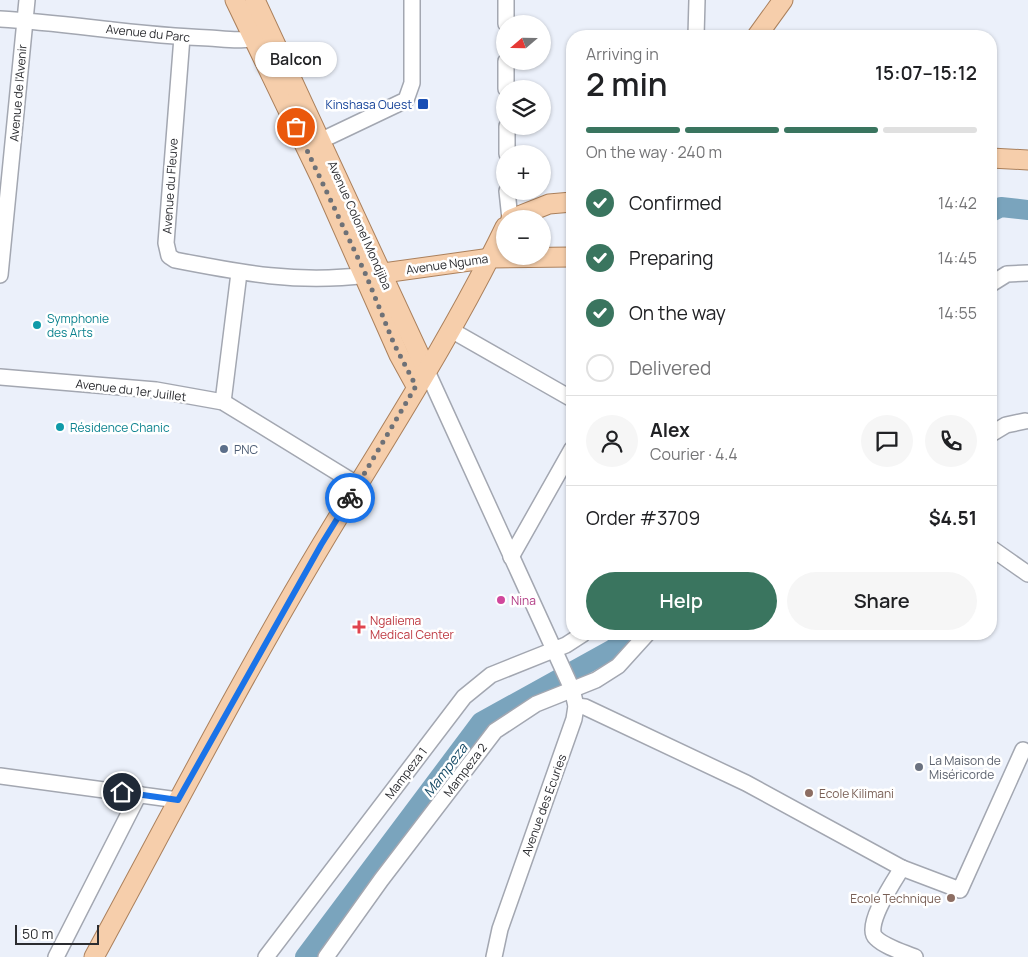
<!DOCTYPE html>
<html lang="en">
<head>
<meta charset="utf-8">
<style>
	:root { --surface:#fff; --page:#f6f6f6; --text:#202124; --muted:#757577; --line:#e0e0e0; --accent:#3a755f }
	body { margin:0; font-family:Manrope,sans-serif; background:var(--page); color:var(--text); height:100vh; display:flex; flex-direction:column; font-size:19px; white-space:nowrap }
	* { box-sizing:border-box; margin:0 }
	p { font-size:16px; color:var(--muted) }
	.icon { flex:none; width:28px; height:28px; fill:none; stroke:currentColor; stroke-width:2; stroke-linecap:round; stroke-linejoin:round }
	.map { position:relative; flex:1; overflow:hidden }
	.drawer { position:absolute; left:566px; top:30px; width:431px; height:610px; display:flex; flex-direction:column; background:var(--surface); border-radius:20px; box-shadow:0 1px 4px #0004 }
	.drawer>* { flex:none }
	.needle { width:32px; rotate:250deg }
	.fabs { position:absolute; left:496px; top:15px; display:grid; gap:10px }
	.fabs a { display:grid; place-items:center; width:55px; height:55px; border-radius:50%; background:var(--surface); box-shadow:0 1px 4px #0004; font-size:25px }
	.scale { position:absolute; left:15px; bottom:12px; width:84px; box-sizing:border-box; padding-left:5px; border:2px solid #2b2c30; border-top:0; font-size:14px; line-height:18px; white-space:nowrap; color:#2b2c30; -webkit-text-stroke:4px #fff; paint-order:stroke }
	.pin { position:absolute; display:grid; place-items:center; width:42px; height:42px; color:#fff; margin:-21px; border:2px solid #fff; border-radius:50%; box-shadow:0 1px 5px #0007 }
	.courier { position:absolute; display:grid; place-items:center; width:50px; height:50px; margin:-25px; border:4px solid #1a73e8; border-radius:50%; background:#fff; color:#222; box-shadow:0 1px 6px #0007 }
	.bubble { position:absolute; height:35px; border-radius:18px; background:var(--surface); box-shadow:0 1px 4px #0004; font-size:16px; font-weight:600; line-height:35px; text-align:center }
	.head em { font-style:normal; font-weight:600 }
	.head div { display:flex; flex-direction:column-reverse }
	.head { display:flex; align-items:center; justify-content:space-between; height:85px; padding:0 20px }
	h1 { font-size:32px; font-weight:600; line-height:38px }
	.bar { display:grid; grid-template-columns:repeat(4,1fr); gap:8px 5px; align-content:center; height:60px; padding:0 20px }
	.bar i { height:6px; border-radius:4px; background:var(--line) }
	.bar .selected { background:var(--accent) }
	.bar p { grid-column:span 4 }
	.line { display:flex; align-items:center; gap:12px; padding:0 20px; border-top:1px solid var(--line) }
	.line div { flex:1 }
	.round { display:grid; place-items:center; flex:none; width:52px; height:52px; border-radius:26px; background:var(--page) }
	ol { padding:0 20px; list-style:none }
	li { display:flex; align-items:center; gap:15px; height:55px }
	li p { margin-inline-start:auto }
	li .icon { padding:5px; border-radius:50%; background:var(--accent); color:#fff; stroke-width:4 }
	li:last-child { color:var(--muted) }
	li i { width:28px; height:28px; border:2px solid var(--line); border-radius:50% }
	.button { display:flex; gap:10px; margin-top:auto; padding:10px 20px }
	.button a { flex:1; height:58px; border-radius:30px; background:var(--accent); color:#fff; font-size:20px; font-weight:600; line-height:58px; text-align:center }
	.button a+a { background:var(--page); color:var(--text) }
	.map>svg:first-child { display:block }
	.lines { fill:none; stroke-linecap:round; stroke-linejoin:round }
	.river { stroke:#7aa4bd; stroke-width:20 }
	.minor-casing { stroke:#a3a7b1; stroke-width:18 }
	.major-casing { stroke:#ab805c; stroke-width:21 }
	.minor { stroke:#fff; stroke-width:15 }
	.major { stroke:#f6ceab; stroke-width:19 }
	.done { stroke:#6e7177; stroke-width:5; stroke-dasharray:0 9 }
	.route { stroke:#1a73e8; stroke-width:6 }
	.transit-dot { fill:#1a4fb4; stroke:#fff; stroke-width:2 }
	.culture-dot { fill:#0f9aa8; stroke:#fff; stroke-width:2 }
	.service-dot { fill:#5c6f8a; stroke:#fff; stroke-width:2 }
	.hotel-dot { fill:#d1479c; stroke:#fff; stroke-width:2 }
	.health-dot { fill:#e0444e; stroke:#fff; stroke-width:2 }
	.worship-dot { fill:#6b7280; stroke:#fff; stroke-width:2 }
	.education-dot { fill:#8d6e63; stroke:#fff; stroke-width:2 }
	.labels { text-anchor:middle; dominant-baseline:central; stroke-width:5; stroke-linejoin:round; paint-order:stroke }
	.street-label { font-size:12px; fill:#2b2c30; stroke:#fff }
	.transit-label { font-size:12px; fill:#164399; stroke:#fff; text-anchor:end }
	.culture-label { font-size:12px; fill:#0d838f; stroke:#fff; text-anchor:start }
	.service-label { font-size:12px; fill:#4e5e75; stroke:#fff; text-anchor:start }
	.hotel-label { font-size:12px; fill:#b23c85; stroke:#fff; text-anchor:start }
	.health-label { font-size:12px; fill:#be3a42; stroke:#fff; text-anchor:start }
	.worship-label { font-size:12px; fill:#5b616d; stroke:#fff; text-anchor:start }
	.education-label { font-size:12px; fill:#785e54; stroke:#fff; text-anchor:start }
	.water-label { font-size:14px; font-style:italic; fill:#194d68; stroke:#fff }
</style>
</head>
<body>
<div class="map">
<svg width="1028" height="957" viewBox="0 0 1028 957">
	<rect width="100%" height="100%" fill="#ebf0fa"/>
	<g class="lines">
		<g class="river">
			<path d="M991,212l10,-5 27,3"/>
			<path d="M305,957l176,-235 132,-73 18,-15"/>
		</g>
		<defs>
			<g id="minor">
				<path d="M506,0v24"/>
				<path d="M0,19c70,4 139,17 209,19 17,1 37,5 53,-3"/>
				<path d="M696,36l1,-36"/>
				<path d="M182,37l-16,206 3,13 6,4c66,13 124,24 191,15"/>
				<path d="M506,61v28"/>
				<path d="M507,126v28"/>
				<path d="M322,140l84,-40 6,-17v-83"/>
				<path d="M507,191l3,28"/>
				<path d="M0,275l27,-275"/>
				<path d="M991,284l16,-10 21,-1"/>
				<path d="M451,330l121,69"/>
				<path d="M426,369l146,320 4,17 -2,13 -74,210 -6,28"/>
				<path d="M0,377l156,13 67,12 135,83"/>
				<path d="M223,402l16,-129"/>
				<path d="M991,434l15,-9 19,-4"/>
				<path d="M991,548l37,26"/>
				<path d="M511,557l61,-108"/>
				<path d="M576,706l9,1 161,76 156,85c-8,13 -39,59 -26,70 9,9 27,14 39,19"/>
				<path d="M0,776l178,24"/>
				<path d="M902,868l58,22 63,-140"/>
				<path d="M56,957l83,-163"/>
				<path d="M266,957l198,-260 27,-22 75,-30 17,-11"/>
				<path d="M326,957l55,-77 114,-149 41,-27 60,-24 22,-14 29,-32"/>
			</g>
			<g id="major">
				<path d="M235,0l87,181 77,174 17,31"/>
				<path d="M255,0l171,369"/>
				<path d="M757,36l26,-36"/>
				<path d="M991,158l37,2"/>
				<path d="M511,219l38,-15 23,-2"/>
				<path d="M369,275l122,-17 81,-1"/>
				<path d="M94,957c75,-138 147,-278 228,-413 63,-105 130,-207 183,-317"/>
			</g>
		</defs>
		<use href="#minor" class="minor-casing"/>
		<use href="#major" class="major-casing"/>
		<use href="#minor" class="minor"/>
		<use href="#major" class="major"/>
	</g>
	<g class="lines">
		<path class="done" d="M296,127l70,148 28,69 22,42 -66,112"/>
		<path class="route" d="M122,792l56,8 143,-255 29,-47"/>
	</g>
	<rect class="transit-dot" x="417" y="98" width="12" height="12" rx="2.5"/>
	<g class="culture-dot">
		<circle cx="37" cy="325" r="5"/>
		<circle cx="60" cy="427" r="5"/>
	</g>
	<circle class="service-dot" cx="224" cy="449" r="5"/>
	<circle class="hotel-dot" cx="501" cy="600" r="5"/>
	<path class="health-dot" d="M356.5 619.5h5v5h5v5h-5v5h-5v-5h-5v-5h5z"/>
	<circle class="worship-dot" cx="919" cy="767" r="5"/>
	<g class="education-dot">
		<circle cx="809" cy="793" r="5"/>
		<circle cx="951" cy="898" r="5"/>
	</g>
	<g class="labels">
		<g class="street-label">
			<text transform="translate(148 33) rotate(6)">Avenue du Parc</text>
			<text transform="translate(18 93) rotate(-85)">Avenue de l'Avenir</text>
			<text transform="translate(170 186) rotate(-86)">Avenue du Fleuve</text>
			<text transform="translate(360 225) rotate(66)">Avenue Colonel Mondjiba</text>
			<text transform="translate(447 264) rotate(-8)">Avenue Nguma</text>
			<text transform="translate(131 390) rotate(7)">Avenue du 1er Juillet</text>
			<text transform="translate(465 770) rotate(-53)">Mampeza 2</text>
			<text transform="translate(406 773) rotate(-53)">Mampeza 1</text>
			<text transform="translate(544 805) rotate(-70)">Avenue des Ecuries</text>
		</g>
		<g class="transit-label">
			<text x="412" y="104">Kinshasa Ouest</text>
		</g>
		<g class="culture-label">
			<text x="47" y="318">Symphonie<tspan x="47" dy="14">des Arts</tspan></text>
			<text x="70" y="427">Résidence Chanic</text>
		</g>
		<g class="service-label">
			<text x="234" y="449">PNC</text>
		</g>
		<g class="hotel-label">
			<text x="511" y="600">Nina</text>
		</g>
		<g class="health-label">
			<text x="370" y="620">Ngaliema<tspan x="370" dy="14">Medical Center</tspan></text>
		</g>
		<g class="worship-label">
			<text x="929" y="760">La Maison de<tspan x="929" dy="14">Miséricorde</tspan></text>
		</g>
		<g class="education-label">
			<text x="819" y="793">Ecole Kilimani</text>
			<text x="941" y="898" text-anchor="end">Ecole Technique</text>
		</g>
		<g class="water-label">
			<text transform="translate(445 770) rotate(-53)">Mampeza</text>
		</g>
	</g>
</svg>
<div class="fabs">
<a><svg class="needle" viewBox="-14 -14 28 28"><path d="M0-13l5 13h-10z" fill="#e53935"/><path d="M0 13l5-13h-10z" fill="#757577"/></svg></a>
<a><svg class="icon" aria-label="layers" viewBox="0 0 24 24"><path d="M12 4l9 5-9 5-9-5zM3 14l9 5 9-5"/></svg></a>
<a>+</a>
<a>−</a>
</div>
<div class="scale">50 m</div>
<div class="pin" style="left:296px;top:127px;background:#ea580c"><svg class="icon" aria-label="bag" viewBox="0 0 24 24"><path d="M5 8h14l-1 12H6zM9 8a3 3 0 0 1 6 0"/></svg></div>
<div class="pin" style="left:122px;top:792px;background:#1f2937"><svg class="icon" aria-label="home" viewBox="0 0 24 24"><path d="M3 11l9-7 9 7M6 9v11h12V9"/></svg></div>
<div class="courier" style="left:350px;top:498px"><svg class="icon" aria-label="bike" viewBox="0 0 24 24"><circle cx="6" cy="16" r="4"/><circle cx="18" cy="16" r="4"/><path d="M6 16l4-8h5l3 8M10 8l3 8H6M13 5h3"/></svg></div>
<div class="bubble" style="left:255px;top:42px;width:82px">Balcon</div>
<section class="drawer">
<div class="head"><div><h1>2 min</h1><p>Arriving in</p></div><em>15:07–15:12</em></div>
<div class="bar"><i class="selected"></i><i class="selected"></i><i class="selected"></i><i></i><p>On the way · 240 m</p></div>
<ol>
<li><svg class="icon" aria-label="check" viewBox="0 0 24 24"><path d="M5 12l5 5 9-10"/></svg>Confirmed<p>14:42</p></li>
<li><svg class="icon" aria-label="check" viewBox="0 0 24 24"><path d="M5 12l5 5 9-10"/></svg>Preparing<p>14:45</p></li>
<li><svg class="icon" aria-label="check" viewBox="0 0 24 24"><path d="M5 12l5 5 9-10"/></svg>On the way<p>14:55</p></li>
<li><i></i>Delivered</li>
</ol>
<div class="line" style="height:90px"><a class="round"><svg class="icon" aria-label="person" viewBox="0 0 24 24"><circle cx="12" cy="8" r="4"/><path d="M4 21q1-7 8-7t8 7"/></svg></a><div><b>Alex</b><p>Courier · 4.4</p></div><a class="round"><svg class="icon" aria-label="chat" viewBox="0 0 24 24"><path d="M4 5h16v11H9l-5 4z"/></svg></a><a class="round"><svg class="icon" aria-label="phone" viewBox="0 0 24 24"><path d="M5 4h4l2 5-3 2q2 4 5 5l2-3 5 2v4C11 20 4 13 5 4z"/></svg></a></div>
<div class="line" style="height:65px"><div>Order #3709</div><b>$4.51</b></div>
<div class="button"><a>Help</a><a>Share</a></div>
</section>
</div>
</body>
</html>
